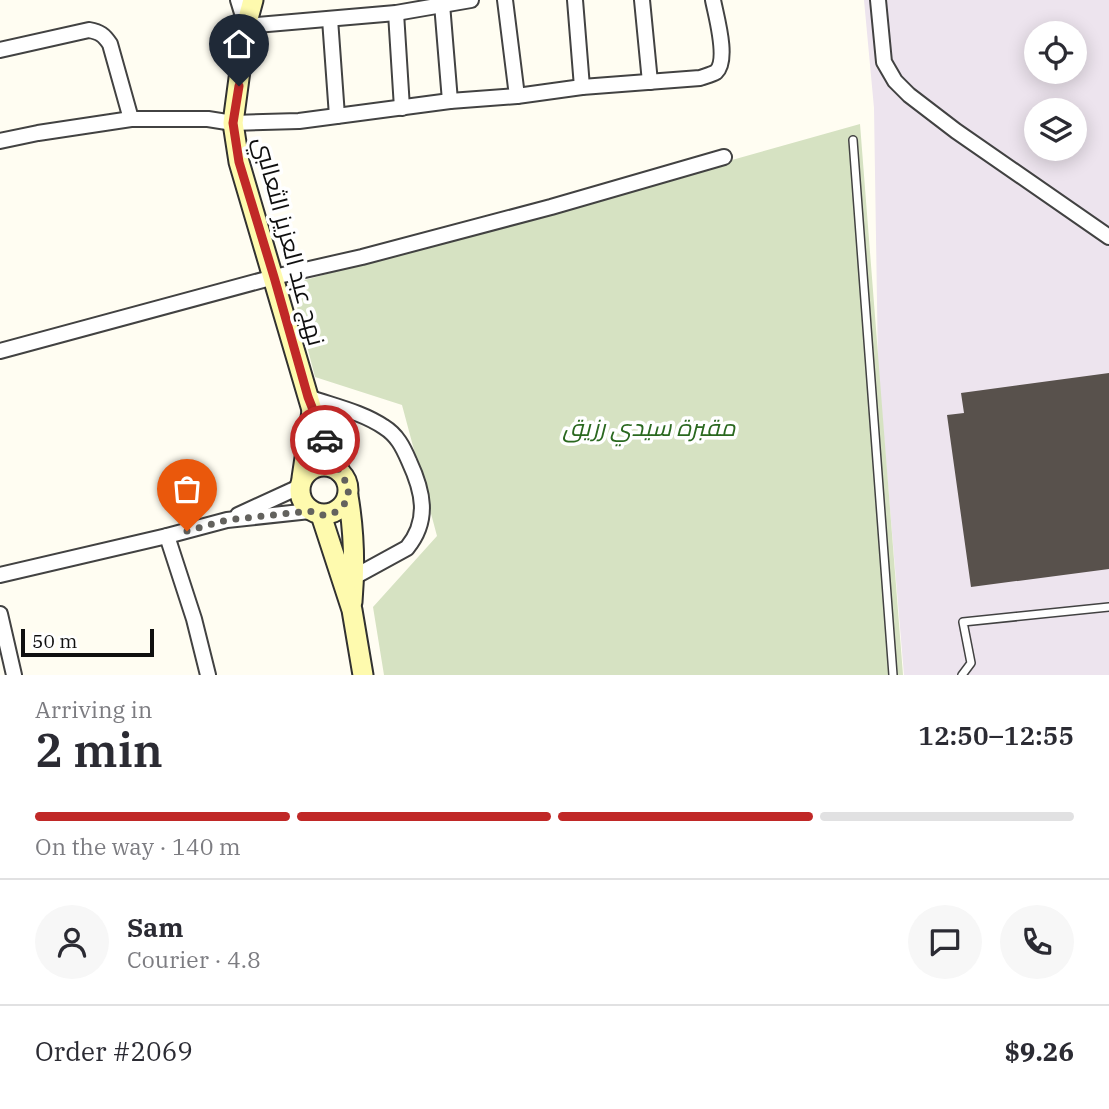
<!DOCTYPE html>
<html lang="en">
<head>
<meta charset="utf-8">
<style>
	:root { --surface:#fff; --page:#f7f7f7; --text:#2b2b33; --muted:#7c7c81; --line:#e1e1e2; --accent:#c02827 }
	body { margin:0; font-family:"IBM Plex Serif",Cairo,serif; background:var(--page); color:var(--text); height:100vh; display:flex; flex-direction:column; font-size:26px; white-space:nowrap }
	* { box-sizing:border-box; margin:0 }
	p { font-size:23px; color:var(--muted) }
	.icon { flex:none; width:38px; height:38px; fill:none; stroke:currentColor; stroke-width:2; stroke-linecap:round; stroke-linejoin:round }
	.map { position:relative; height:675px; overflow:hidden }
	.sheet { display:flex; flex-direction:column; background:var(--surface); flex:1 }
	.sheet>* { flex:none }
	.fabs { position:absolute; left:1024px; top:21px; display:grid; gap:14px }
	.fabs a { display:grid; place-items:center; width:63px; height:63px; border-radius:50%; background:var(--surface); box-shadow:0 4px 18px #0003; font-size:35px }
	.scale { position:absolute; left:21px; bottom:18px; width:133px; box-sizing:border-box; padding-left:7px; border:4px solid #0f0f0f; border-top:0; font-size:19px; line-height:24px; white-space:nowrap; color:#0f0f0f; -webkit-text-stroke:5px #fff; paint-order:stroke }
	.pin { position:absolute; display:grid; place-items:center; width:60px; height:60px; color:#fff; margin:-72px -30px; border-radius:50% 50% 50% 0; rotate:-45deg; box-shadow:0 0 7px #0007 }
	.pin .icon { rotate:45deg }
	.courier { position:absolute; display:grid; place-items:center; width:70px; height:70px; margin:-35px; border:5px solid #c02827; border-radius:50%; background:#fff; color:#222; box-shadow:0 2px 9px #0007 }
	.head em { font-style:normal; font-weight:600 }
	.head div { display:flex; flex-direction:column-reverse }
	.head { display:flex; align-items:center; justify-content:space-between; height:119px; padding:0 35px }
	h1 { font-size:46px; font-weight:600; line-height:52px }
	.bar { display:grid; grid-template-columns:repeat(4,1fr); gap:10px 7px; align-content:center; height:84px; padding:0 35px }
	.bar i { height:9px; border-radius:5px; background:var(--line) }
	.bar .on { background:var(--accent) }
	.bar p { grid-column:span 4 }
	.line { display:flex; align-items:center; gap:18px; padding:0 35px; border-top:2px solid var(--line) }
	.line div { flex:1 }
	.round { display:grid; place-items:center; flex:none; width:74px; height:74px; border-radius:37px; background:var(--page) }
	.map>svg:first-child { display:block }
	.industrial { fill:#ede4ee; fill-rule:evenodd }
	.cemetery { fill:#d6e2c2 }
	.building { fill:#58514c }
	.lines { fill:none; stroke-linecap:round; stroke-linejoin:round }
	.lane-casing { stroke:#424242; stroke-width:10 }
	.street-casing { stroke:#424242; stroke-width:18 }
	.secondary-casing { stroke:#313131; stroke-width:23 }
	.lane { stroke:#fff; stroke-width:7 }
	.street { stroke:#fff; stroke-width:14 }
	.secondary { stroke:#fefaae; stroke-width:19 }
	.done { stroke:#63625e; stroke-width:7; stroke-dasharray:0 12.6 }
	.route { stroke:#c02827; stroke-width:9 }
	.labels { text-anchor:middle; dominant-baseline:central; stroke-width:7; stroke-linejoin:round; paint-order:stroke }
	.street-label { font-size:24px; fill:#0f0f0f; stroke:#fff }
	.park-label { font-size:24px; font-style:italic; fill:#2a681f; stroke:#fff }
</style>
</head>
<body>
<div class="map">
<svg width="1109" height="675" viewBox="0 0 1109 675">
	<rect width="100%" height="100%" fill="#fffdf2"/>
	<path class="industrial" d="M864,0h245v675h-205l-26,-309 -4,-258zM1036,33h38v39h-38zM1036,110h38v39h-38z"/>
	<path class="cemetery" d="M860,124l43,551h-519l-11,-68 64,-71 -35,-131 -87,-28 -24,-93z"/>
	<path class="building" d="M1109,373v196l-138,18 -24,-172 17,-2 -3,-20z"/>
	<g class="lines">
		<defs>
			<g id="lane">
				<path d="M853,140l40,535"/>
				<path d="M962,675l9,-12 -8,-41 146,-15"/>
			</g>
			<g id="street">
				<path d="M238,0l8,26 150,-13 75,-13"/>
				<path d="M505,0l12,96"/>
				<path d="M575,0l7,87"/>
				<path d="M642,0l8,82"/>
				<path d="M878,0l6,62 11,19 14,14 47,36 153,106"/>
				<path d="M442,4l8,97"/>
				<path d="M396,13l6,95"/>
				<path d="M330,19l7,97"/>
				<path d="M0,50l89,-20c11,2 15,5 21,14l21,75"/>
				<path d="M0,141l38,-8 93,-14h77l25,4 66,-2 151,-20 67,-5 65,-9 118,-9c5,-2 11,-3 16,-6 13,-12 0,-56 -3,-72"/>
				<path d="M0,351l274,-74 88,-20 189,-50 173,-50"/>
				<path d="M308,397c25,9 54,15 76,30 13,8 19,20 25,34 14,30 21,59 -2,87l-53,29"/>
				<path d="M238,515l61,-28"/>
				<path d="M167,536l27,83 14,56"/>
				<path d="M0,575l167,-39 60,-16 83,-9"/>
				<path d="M0,614l14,61"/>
			</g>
			<g id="secondary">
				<path d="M253,0l-7,26 -13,97 6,39 73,248 28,62"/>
				<circle cx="324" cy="490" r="24"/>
				<path d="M302,478l10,-67"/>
				<path d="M348,496c6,35 7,70 4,106"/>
				<path d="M321,515l31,95 11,65"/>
			</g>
		</defs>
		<use href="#lane" class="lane-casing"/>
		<use href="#street" class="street-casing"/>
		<use href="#secondary" class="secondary-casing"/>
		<use href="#lane" class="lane"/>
		<use href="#street" class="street"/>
		<use href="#secondary" class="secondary"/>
	</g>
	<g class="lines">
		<path class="done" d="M187,531l40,-11 83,-9c8,5 18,6 27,0 17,-13 12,-25 3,-39 -6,-10 -10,-22 -15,-32"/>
		<path class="route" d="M239,86l-6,37 6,39 35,115 34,120 17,43"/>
	</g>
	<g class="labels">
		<g class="street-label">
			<text transform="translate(290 241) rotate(75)">نهج عبد العزيز الثعالبي</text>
		</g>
		<g class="park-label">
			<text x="649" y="427">مقبرة سيدي رزيق</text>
		</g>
	</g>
</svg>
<div class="fabs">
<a><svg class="icon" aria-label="locate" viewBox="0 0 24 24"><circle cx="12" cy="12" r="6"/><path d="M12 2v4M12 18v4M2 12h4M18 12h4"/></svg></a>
<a><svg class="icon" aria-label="layers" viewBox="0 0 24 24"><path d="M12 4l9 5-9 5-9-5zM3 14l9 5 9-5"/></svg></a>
</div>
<div class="scale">50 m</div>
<div class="pin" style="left:187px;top:531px;background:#ea580c"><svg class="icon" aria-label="bag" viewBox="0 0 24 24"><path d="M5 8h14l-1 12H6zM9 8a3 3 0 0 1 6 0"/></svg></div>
<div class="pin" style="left:239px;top:86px;background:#1f2937"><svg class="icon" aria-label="home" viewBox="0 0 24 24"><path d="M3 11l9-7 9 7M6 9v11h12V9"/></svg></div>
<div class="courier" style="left:325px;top:440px"><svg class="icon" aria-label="car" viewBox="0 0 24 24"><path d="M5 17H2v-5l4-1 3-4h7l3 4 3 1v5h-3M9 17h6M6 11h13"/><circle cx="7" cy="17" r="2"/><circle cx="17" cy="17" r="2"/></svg></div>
</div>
<section class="sheet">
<div class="head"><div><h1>2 min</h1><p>Arriving in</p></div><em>12:50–12:55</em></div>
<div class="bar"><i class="on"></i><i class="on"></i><i class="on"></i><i></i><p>On the way · 140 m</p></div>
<div class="line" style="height:126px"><a class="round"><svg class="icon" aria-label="person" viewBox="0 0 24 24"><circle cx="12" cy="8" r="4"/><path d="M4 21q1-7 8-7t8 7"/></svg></a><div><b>Sam</b><p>Courier · 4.8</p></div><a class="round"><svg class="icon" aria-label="chat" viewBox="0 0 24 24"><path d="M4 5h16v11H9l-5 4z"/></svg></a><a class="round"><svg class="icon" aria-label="phone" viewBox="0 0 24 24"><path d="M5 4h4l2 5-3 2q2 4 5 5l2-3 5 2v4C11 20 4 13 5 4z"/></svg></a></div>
<div class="line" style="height:91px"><div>Order #2069</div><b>$9.26</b></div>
</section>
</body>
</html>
